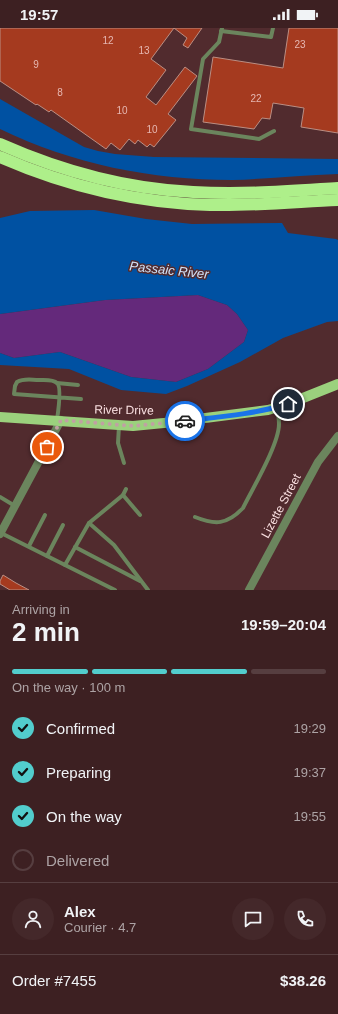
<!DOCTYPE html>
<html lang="en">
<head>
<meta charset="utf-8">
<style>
	:root { --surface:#3d2022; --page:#44282a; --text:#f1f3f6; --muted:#ada3a5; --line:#563e40; --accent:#52cdcd }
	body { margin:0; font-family:Helvetica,sans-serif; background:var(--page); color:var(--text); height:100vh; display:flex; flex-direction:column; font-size:15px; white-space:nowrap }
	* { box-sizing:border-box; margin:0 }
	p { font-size:13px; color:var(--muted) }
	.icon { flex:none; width:22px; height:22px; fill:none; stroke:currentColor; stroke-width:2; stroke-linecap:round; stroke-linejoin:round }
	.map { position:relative; height:562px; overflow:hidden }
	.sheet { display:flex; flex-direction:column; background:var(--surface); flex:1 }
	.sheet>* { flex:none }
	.pin { position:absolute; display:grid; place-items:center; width:34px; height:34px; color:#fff; margin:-17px; border:2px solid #fff; border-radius:50%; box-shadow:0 1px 4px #0007 }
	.courier { position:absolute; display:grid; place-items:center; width:40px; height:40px; margin:-20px; border:3px solid #1a73e8; border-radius:50%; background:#fff; color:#222; box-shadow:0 1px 5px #0007 }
	.headline em { font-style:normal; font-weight:700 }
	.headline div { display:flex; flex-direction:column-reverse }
	.headline { display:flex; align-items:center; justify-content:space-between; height:68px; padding:0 12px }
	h1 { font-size:26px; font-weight:700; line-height:30px }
	.bar { display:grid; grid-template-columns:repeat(4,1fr); gap:6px 4px; align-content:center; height:48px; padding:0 12px }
	.bar i { height:5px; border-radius:3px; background:var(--line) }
	.bar .active { background:var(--accent) }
	.bar p { grid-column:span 4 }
	.line { display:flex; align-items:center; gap:10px; padding:0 12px; border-top:1px solid var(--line) }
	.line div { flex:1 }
	.round { display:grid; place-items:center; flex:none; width:42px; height:42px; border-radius:21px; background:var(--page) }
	ol { padding:0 12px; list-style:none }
	li { display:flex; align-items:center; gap:12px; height:44px }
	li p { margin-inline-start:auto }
	li .icon { padding:4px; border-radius:50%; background:var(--accent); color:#111; stroke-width:4 }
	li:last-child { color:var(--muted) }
	li i { width:22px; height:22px; border:2px solid var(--line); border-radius:50% }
	.status { display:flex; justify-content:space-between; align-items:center; height:28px; padding:0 20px; background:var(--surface); direction:ltr }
	.status svg { height:11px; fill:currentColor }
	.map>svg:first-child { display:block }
	.green { fill:#64297b }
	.water { fill:#0051a2 }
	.building { fill:#a53a1f; stroke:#bb8e83 }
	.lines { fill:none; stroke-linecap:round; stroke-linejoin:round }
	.service { stroke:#6b855d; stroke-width:4 }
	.minor { stroke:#6b855d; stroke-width:8 }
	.primary { stroke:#9bd17d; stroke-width:10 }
	.motorway { stroke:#aeef8a; stroke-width:12 }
	.done { stroke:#c0a1a3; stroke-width:4; stroke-dasharray:0 7.2 }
	.route { stroke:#1a73e8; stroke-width:5 }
	.labels { text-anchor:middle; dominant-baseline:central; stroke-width:3; stroke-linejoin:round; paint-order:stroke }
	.number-label { font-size:10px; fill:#e6b7b1 }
	.street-label { font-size:12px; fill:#fbe1e2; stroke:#512b2e }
	.water-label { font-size:13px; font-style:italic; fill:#d1e2f8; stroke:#512b2e }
</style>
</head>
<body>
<div class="status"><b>19:57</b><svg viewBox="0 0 49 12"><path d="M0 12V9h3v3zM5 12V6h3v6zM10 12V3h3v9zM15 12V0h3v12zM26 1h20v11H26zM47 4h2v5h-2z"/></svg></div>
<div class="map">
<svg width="338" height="562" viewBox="0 0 338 562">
	<rect width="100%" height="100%" fill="#512b2e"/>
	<path class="green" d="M198,267l29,10 10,9 11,16 -4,12 -36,27 -32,13 -45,-5 -71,-25 -46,6 -14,-5v-39l105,-14z"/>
	<g class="water">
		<path d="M0,71l84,48 14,4 17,3 39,3 184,2v15c-35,1 -71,5 -106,6 -80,0 -160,-16 -232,-51z"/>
		<path d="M94,182l52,9 46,5 90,-1 6,10 48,6 2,1v81l-11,1 -44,16 -43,24 -53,24 -21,8 -45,-4 -52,-21 -69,-4v-12l14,5 46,-6 71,25 45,5 32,-13 36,-27 4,-12 -11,-16 -10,-9 -29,-10 -93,5 -105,14v-96l30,-7z"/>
	</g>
	<g class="building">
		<path d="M0,0h202l-14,20 -5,-3 4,-7 -13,-10 -23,31 15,11 -20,27 10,8 29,-38 12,9 -29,38 8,6 -22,27 -4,-3 -3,3 -9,-7 -3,4 -6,-5 -9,11 -9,-7 -5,6 -55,-39 -2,2 -12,-8 -1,1 -36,-24z"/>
		<path d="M289,0h49v105l-37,-6 3,-19 -31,-5 -3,16 -8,-1 -8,11 -51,-7 10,-65 70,11z"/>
		<path d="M3,547l13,8 13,7h-19l-10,-6v-3z"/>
	</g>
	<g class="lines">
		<g class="service">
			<path d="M222,0l-3,14 -16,17 -12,70 68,10 15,-8"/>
			<path d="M221,3l50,6 2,-9"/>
			<path d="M57,355l21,2"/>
			<path d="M57,392c1,-7 5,-33 0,-37 -4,-4 -13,-3 -18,-3 -8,0 -15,-2 -22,2l-2,4 -1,8 67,5"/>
			<path d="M119,398l-1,17 6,20"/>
			<path d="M126,461l-3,6 -34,28 25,22 34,45"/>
			<path d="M123,467l17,20"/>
			<path d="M0,469l15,9"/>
			<path d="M195,489c20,8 32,8 48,-9 10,-20 36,-64 36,-84 0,-6 -1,-11 -2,-16"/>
			<path d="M1,505l114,57"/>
			<path d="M29,518l16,-31"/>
			<path d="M75,519l65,34"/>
			<path d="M47,528l16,-31"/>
			<path d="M65,537l24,-42"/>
		</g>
		<g class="minor">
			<path d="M0,506l61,-114"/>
			<path d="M249,562l69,-128 20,-26"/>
		</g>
		<path class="primary" d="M0,389l133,9 41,-4 94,-12 20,-6 50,-20"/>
		<g class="motorway">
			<path d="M0,116c61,27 126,45 193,48 48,3 97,-1 145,-4"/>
			<path d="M0,129c66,29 137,46 210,48 43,1 85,-3 128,-5"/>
		</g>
	</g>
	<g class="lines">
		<path class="done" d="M47,419l14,-27 72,6 52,-5"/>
		<path class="route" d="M185,393c34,-4 70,-7 103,-17"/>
	</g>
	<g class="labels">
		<g class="number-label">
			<text x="108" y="12">12</text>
			<text x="300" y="16">23</text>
			<text x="144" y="22">13</text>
			<text x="36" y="36">9</text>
			<text x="60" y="64">8</text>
			<text x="256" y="70">22</text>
			<text x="122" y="82">10</text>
			<text x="152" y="101">10</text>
		</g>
		<g class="street-label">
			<text transform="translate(124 382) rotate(1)">River Drive</text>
			<text transform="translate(281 478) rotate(-62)">Lizette Street</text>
		</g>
		<g class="water-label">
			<text transform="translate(169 242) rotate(6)">Passaic River</text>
		</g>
	</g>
</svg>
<div class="pin" style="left:47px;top:419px;background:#ea580c"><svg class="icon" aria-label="bag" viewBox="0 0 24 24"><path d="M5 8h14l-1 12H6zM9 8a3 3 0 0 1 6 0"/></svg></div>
<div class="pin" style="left:288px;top:376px;background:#1f2937"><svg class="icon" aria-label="home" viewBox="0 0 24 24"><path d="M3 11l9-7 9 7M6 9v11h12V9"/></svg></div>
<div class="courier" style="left:185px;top:393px"><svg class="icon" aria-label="car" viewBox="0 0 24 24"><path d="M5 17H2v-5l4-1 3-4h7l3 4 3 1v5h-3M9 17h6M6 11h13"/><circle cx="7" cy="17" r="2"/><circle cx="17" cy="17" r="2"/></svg></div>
</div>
<section class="sheet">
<div class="headline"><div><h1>2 min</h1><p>Arriving in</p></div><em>19:59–20:04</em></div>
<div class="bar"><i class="active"></i><i class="active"></i><i class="active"></i><i></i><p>On the way · 100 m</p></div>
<ol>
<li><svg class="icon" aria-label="check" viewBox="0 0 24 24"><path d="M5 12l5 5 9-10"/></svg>Confirmed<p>19:29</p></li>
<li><svg class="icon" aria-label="check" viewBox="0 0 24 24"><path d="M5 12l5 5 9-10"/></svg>Preparing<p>19:37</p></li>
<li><svg class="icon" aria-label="check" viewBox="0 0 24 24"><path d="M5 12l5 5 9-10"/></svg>On the way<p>19:55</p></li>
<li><i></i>Delivered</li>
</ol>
<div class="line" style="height:72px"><a class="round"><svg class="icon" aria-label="person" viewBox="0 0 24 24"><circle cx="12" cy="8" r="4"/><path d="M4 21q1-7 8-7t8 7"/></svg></a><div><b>Alex</b><p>Courier · 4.7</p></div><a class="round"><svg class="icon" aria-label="chat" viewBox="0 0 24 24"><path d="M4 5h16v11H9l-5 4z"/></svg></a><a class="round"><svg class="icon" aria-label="phone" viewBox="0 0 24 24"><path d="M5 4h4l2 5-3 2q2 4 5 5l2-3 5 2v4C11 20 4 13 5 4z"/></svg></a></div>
<div class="line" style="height:52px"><div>Order #7455</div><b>$38.26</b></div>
</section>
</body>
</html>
